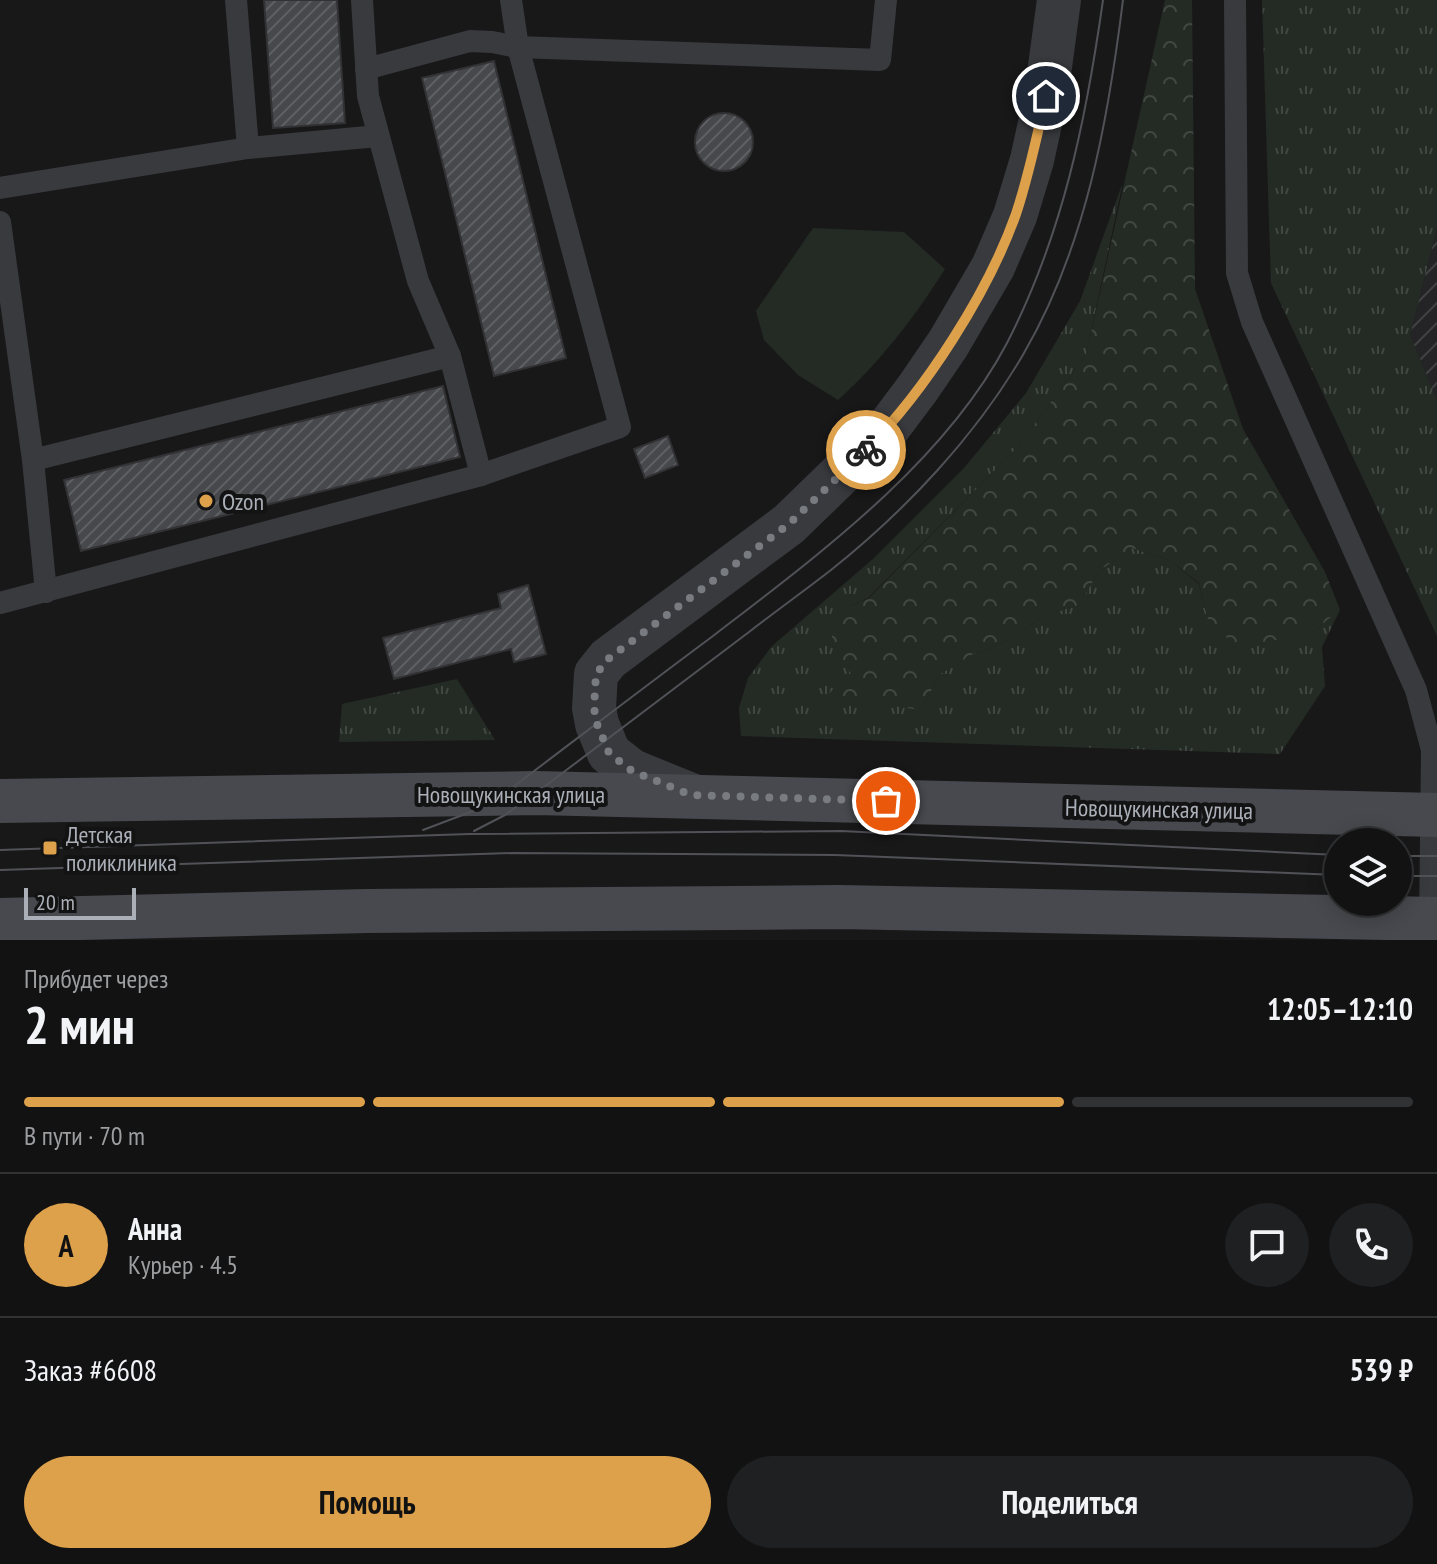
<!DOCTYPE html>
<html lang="ru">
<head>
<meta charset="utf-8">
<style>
	:root { --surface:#121213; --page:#1f2021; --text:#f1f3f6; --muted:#9c9ea0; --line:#313233; --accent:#dea14b }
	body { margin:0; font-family:"PT Sans Narrow",sans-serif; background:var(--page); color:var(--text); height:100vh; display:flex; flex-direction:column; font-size:30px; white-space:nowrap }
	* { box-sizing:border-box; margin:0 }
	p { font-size:26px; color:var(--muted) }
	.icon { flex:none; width:44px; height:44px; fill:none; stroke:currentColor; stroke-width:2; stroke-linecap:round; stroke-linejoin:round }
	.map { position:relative; height:940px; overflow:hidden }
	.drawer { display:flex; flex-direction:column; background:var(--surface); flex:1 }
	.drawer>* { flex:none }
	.fabs { position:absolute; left:1324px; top:828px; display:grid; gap:16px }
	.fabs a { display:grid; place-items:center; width:88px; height:88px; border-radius:50%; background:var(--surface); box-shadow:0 4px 20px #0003,0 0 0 2px var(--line); font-size:40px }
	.scale { position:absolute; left:24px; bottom:20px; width:112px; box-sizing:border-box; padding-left:8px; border:4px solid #abb0b8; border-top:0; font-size:22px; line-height:28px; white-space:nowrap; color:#abb0b8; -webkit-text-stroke:6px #131314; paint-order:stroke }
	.pin { position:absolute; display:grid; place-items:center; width:68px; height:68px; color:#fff; margin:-34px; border:4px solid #fff; border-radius:50%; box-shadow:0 2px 8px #0007 }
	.courier { position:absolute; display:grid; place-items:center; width:80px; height:80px; margin:-40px; border:6px solid #dea14b; border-radius:50%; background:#fff; color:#222; box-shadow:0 2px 10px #0007 }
	.overview em { font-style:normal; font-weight:700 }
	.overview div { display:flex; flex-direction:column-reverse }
	.overview { display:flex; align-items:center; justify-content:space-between; height:136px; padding:0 24px }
	h1 { font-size:52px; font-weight:700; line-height:60px }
	.bar { display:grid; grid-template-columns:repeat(4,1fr); gap:12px 8px; align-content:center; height:96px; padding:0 24px }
	.bar i { height:10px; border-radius:6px; background:var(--line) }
	.bar .selected { background:var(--accent) }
	.bar p { grid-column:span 4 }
	.line { display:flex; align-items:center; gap:20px; padding:0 24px; border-top:2px solid var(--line) }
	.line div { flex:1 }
	.round { display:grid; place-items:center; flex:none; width:84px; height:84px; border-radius:42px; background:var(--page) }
	.primary-button { display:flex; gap:16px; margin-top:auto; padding:16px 24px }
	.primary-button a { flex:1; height:92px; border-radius:48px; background:var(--accent); color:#111; font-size:32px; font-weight:700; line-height:92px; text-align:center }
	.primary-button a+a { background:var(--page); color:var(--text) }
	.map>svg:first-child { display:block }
	.industrial { fill:url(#industrial-furrows) }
	.grass { fill:url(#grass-tufts) }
	.forest { fill:url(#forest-crowns) }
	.park { fill:#242b24 }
	.building { fill:url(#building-hatch); stroke:#323235; stroke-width:2 }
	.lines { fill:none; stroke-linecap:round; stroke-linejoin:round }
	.service { stroke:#393a3e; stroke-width:22 }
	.tertiary { stroke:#393a3e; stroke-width:44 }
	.secondary { stroke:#47494e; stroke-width:44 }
	.tram { stroke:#505257; stroke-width:2 }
	.done { stroke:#787b80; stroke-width:8; stroke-dasharray:0 14.4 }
	.route { stroke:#dea14b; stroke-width:10 }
	.poi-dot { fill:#dea14b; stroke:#131314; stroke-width:3 }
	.labels { text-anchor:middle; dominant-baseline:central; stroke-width:8; stroke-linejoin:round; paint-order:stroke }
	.poi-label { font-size:24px; fill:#abb0b8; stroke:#131314; text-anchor:start }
	.street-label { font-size:24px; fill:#abb0b8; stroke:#131314 }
</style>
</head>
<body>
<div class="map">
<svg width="1437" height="940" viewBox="0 0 1437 940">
	<defs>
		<pattern id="industrial-furrows" width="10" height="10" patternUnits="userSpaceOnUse" patternTransform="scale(2)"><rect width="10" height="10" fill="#242426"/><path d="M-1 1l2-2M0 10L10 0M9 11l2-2" fill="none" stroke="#414143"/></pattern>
		<pattern id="grass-tufts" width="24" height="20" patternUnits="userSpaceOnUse" patternTransform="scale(2)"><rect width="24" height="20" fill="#242b24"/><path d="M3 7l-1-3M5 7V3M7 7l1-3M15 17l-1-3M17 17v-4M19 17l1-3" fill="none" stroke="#414742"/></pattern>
		<pattern id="forest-crowns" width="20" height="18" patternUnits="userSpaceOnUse" patternTransform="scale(2)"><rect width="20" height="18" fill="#242b24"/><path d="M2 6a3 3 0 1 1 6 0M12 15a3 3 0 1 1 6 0" fill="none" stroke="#414742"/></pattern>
		<pattern id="building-hatch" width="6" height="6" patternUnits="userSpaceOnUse" patternTransform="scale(2)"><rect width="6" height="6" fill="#47484c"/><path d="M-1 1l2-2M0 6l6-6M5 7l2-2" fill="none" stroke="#5f6064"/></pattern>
	</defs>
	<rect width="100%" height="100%" fill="#181819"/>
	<path class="industrial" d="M1437,228v172l-27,-65z"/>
	<g class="grass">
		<path d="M1262,0h175v228l-27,107 27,65v236l-166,-353z"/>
		<path d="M1123,182l-37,173 -71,95 -147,148 -20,9 73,103 19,-36 35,-21 35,-13 33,-24 35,-11 21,-34 33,-23 37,12 30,24 9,36 101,15 31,-25 -18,37 3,39 -45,68 -539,-18 -2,-28 9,-30 24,-32 101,-87 91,-91 62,-75 54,-92z"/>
		<path d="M457,679l38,61 -156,2 3,-38z"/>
	</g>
	<path class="forest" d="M1165,0h27l3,289 48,140 82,143 15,38 -31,25 -73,11 -28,-26 -9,-37 -30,-23 -37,-12 -33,23 -20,34 -36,11 -33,24 -35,13 -35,21 -19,36 -95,-14 25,-22 -21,-34 18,-33 21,-9 146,-148 71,-95z"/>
	<path class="park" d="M813,228l91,4 41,37c-31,49 -64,92 -107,131l-40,-25 -34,-35 -8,-29z"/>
	<g class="building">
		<path d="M264,0h73l8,123 -72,5z"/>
		<path d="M494,61l72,297 -72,18 -72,-298z"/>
		<circle cx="724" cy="142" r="29"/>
		<path d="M443,386l17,71 -379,94 -17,-71z"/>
		<path d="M668,436l10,29 -33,13 -11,-29z"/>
		<path d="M528,585l18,69 -32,8 -3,-13 -117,30 -11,-41 118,-30 -3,-14z"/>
	</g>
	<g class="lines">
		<g class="service">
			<path d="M362,0l6,96 50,185 32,75 31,119"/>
			<path d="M1235,0l2,273 15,49 164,368 16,60 -2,177"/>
			<path d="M366,69l104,-28 22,1 26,5 362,13 6,-60"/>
			<path d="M248,148l130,-12"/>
			<path d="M0,188l248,-40 -12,-148"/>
			<path d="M0,222l33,238 13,132"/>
			<path d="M33,460l417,-104"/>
			<path d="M0,603l481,-128 139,-48 -102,-380 -7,-47"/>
		</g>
		<path class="tertiary" d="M691,795l-59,-24 -23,-18 -12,-29 -3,-16 2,-34 12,-15 181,-135 99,-96 30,-40 30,-44 45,-77 22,-51 17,-56 14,-64 13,-96"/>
		<g class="secondary">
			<path d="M0,801l536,-8 901,22"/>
			<path d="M0,920l367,-9 472,-4 598,12"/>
		</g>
		<g class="tram">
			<path d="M423,830l58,-22 24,-15c69,-52 138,-105 208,-157 105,-81 231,-173 294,-293 56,-109 79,-223 96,-343"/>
			<path d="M474,831l31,-16 31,-22c71,-53 142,-107 213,-161 27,-21 55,-41 82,-62 74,-59 145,-134 193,-217 62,-107 84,-232 99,-353"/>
			<path d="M0,850l469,-16 372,-3 497,24"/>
			<path d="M1398,856h39"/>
			<path d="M0,870l512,-17 323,2 503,20"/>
			<path d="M1398,876h39"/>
		</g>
	</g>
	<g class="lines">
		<path class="done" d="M866,450l-77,74 -181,135 -12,15 -2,34 3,16 12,29 23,18 59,24 195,6"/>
		<path class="route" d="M866,450c59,-59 122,-157 150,-236 13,-39 21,-78 30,-118"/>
	</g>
	<g class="poi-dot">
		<circle cx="206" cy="501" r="8"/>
		<rect x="42" y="840" width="16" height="16" rx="4"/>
	</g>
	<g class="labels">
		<g class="poi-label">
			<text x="222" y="501">Ozon</text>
			<text x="66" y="834">Детская<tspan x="66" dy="28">поликлиника</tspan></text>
		</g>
		<g class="street-label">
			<text x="511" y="794">Новощукинская улица</text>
			<text transform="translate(1159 809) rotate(1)">Новощукинская улица</text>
		</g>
	</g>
</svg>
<div class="fabs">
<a><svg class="icon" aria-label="layers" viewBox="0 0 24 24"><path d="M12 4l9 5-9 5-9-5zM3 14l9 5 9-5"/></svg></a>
</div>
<div class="scale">20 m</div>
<div class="pin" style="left:886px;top:801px;background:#ea580c"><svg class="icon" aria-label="bag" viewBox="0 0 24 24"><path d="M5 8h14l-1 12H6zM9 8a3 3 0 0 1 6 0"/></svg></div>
<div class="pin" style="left:1046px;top:96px;background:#1f2937"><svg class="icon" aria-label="home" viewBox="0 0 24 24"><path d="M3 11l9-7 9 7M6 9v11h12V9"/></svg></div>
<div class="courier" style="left:866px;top:450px"><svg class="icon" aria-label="bike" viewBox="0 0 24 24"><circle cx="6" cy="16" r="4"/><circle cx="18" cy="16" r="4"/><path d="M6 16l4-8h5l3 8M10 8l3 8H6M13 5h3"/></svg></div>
</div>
<section class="drawer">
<div class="overview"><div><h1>2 мин</h1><p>Прибудет через</p></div><em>12:05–12:10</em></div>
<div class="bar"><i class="selected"></i><i class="selected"></i><i class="selected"></i><i></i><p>В пути · 70 m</p></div>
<div class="line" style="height:144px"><b class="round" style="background:var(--accent);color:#111">А</b><div><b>Анна</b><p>Курьер · 4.5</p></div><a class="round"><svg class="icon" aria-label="chat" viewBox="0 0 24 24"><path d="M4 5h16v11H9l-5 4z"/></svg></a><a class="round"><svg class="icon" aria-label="phone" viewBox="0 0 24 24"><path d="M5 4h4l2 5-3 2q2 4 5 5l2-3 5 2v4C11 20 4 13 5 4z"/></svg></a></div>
<div class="line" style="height:104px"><div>Заказ #6608</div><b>539 ₽</b></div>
<div class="primary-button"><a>Помощь</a><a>Поделиться</a></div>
</section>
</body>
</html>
